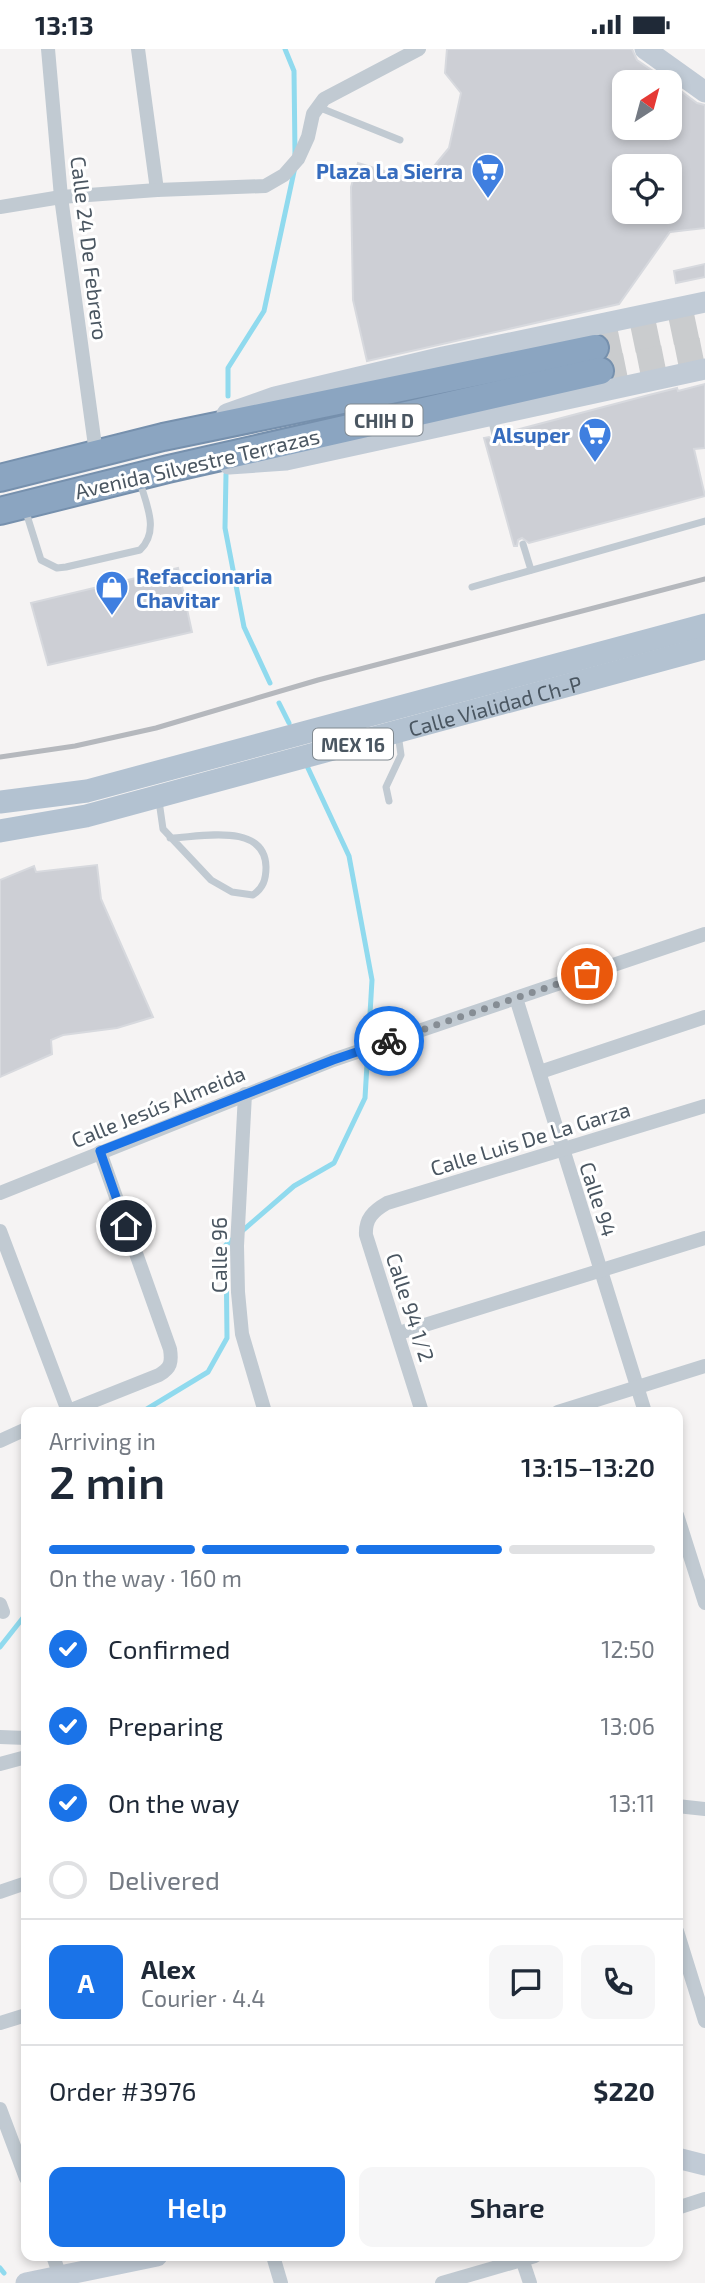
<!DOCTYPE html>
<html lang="en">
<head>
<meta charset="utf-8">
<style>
	:root { --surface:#fff; --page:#f6f6f7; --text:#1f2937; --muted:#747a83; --line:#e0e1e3; --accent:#1a73e8 }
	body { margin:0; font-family:"Exo 2",sans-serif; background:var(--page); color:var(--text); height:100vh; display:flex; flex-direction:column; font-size:26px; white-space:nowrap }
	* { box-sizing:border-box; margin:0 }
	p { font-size:23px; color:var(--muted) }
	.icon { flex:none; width:38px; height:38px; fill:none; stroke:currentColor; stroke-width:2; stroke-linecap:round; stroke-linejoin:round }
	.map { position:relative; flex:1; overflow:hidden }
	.drawer { position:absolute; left:21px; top:1358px; width:662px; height:854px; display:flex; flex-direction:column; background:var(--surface); border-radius:14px; box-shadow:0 4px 10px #0003 }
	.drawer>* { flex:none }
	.needle { width:46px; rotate:36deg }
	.buttons { position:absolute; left:612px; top:21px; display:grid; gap:14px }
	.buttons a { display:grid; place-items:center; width:70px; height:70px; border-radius:14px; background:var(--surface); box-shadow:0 4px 10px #0003; font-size:35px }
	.pin { position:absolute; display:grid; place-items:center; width:60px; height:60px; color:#fff; margin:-30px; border:4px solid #fff; border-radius:50%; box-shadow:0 2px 7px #0007 }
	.courier { position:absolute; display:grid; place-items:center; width:70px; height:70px; margin:-35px; border:5px solid #1a73e8; border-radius:50%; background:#fff; color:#222; box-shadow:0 2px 9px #0007 }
	.summary em { font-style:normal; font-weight:600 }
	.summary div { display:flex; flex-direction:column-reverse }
	.summary { display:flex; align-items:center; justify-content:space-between; height:119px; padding:0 28px }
	h1 { font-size:46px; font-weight:600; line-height:52px }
	.bar { display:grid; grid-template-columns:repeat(4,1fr); gap:10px 7px; align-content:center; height:84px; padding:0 28px }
	.bar i { height:9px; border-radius:5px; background:var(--line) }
	.bar .selected { background:var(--accent) }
	.bar p { grid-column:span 4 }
	.line { display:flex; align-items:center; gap:18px; padding:0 28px; border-top:2px solid var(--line) }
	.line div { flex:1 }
	.round { display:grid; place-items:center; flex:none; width:74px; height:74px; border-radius:14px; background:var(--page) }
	ol { padding:0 28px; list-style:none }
	li { display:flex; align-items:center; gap:21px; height:77px }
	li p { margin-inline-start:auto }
	li .icon { padding:7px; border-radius:50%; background:var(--accent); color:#fff; stroke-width:4 }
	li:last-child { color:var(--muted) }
	li i { width:38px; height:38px; border:4px solid var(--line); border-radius:50% }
	.button { display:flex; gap:14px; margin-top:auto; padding:14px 28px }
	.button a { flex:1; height:80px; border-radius:14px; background:var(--accent); color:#fff; font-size:28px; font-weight:600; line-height:80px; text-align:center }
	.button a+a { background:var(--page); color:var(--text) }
	.status { display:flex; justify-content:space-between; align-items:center; height:49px; padding:0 35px; background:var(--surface); direction:ltr }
	.status svg { height:19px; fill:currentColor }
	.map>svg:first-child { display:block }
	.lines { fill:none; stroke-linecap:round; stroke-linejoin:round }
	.stream { stroke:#90daee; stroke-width:5 }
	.building { fill:#cdcfd5; stroke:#d7d9de; stroke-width:2; fill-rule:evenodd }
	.highway-tunnel { stroke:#caccce; stroke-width:26; stroke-dasharray:26 13; stroke-linecap:butt }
	.highway-casing { stroke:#7690ad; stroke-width:30 }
	.lane { stroke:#c1cad2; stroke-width:7 }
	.street { stroke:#c1cad2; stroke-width:14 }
	.secondary { stroke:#c1cbd6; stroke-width:21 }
	.primary { stroke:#b3c2d1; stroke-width:23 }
	.highway { stroke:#8ba5c1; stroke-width:26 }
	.rail { stroke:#b5b8bd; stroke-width:5 }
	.done { stroke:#868d94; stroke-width:7; stroke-dasharray:0 12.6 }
	.route { stroke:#1a73e8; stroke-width:9 }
	.labels { text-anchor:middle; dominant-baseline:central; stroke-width:6; stroke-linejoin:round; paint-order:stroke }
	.shield { fill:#fff; stroke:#808990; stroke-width:2 }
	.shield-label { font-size:19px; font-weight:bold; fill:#4a5661 }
	.shop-label { font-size:21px; font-weight:bold; fill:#366cbe; stroke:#fff; text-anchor:end }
	.street-label { font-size:21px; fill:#4a5661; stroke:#fff }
</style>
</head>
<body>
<div class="status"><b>13:13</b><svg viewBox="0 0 49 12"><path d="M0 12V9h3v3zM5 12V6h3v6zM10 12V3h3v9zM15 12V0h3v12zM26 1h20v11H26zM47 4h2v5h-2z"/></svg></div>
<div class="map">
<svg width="705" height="2234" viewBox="0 0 705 2234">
	<rect width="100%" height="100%" fill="#f5f3f3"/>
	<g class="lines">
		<g class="stream">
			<path d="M285,0l9,22 1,83"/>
			<path d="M228,347v-28l36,-57 31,-144"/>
			<path d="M226,425l-1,54 19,99 26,56"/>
			<path d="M279,654l10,20"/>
			<path d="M142,1363l66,-40 19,-34 -1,-93 68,-59 40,-23 31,-65 7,-118 -23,-124 -42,-90"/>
			<path d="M0,1598l26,-33"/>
			<path d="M0,2219l4,5"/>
		</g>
	</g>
	<g class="building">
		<path d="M447,0h185l5,11 32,22h-44v46h45v-45l27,20 8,2v123l-35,4 -51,72 -252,57 -14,-61 -2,-113 7,-24 63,19 28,-34 12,-55 -16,-20zM625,117h45v46h-45z"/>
		<path d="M705,215v13l-29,6 -2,-12z"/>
		<path d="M705,335v64l-11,1 11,47 -176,47 -7,-5 -4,2 -1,6h-3l-30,-108 5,-1 4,4h4l4,-7 148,-39 28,-7 1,3z"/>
		<path d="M178,519l14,64 -144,33 -17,-62z"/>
		<path d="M97,816l4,34 52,118 -36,11 -54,7 -12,5 1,14 -52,23v-197l34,-14 2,6z"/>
	</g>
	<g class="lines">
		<g class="highway-tunnel">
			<path d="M595,299l110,-23"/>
			<path d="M600,322l105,-21"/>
		</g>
		<defs>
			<g id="highway">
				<path d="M0,429l163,-41 432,-89"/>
				<path d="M0,462l168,-42 432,-98"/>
			</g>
		</defs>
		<use href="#highway" class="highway-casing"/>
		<g class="lane">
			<path d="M318,58l82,33"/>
			<path d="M491,368l4,18"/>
			<path d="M25,460l16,51 16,8 9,-1 74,-17c20,-19 6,-46 0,-68"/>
			<path d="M523,495l8,26"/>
			<path d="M472,538l233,-66"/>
			<path d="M159,752l4,28 48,51 21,12 21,3c10,-7 13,-15 13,-28 -1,-45 -65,-30 -96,-29"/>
			<path d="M389,752l-3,-14 15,-32 -3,-21"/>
		</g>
		<g class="street">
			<path d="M48,0l13,148 35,256"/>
			<path d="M138,0l19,141"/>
			<path d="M0,158l61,-10 96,-7 108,-4 19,-11 14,-16 10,-22 5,-23 11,-15 95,-50"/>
			<path d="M516,949l129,414"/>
			<path d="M540,1023l165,-55"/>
			<path d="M245,1045l-8,152 1,46 4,42 23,78"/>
			<path d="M0,1144l333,-133 372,-126"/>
			<path d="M0,1182l68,180"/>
			<path d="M399,1284l306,-95"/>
			<path d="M66,1363l93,-37c12,-7 13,-13 11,-26l-70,-197"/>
			<path d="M422,1363l-56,-177c-1,-16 7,-24 21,-32l318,-97"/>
			<path d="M558,1363l147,-46"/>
			<path d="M0,1392l26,-12"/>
			<path d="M677,1466l28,88"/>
			<path d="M0,1555l3,8"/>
			<path d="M0,1688l26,1"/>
			<path d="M0,1715l26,-7"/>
			<path d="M677,1757l28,3"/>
			<path d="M0,1843l26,-9"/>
			<path d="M677,1882l28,90"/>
			<path d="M0,1974l26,-8"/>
			<path d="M0,2060l26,69"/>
			<path d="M677,2159l28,-9"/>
			<path d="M53,2207l7,20"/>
			<path d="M273,2207l8,27"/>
			<path d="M521,2207l9,27"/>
			<path d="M442,2234l93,-27"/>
		</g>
		<g class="secondary">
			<path d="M645,0l60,43"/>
			<path d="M227,365l48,-17 168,-40 262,-55"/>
			<path d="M229,415l57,-4 419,-91"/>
			<path d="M677,2109l28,7"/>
			<path d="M26,2234l131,-27"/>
		</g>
		<g class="primary">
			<path d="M0,753l87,-11 618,-166"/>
			<path id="s1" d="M0,782l86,-15 619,-168"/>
		</g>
		<use href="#highway" class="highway"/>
		<path class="rail" d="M0,708l75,-11 81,-18 162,-48 387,-101"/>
	</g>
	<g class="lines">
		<path class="done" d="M389,992l198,-67"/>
		<path class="route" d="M126,1177l-26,-75 233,-91 56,-19"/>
	</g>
	<defs>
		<symbol id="supermarket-pin" viewBox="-11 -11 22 30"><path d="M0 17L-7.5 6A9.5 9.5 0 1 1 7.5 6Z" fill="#3f7fe0" stroke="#fff"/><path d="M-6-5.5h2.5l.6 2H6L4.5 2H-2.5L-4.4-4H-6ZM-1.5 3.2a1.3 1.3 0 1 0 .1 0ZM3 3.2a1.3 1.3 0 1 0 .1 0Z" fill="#fff"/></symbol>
		<symbol id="shop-pin" viewBox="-11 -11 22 30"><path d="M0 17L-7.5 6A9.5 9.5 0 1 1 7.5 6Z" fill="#3f7fe0" stroke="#fff"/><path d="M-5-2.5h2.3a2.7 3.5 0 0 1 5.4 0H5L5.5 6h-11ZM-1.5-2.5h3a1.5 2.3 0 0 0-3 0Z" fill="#fff"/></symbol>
	</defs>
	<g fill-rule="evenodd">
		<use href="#supermarket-pin" x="469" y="102" width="38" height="52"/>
		<use href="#supermarket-pin" x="576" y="366" width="38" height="52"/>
		<use href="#shop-pin" x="93" y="519" width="38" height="52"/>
	</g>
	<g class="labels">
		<g class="shield">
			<rect x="345.5" y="355.5" width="77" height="31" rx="5"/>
			<rect x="313" y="679.5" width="80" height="31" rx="5"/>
		</g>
		<g class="shield-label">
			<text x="384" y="371">CHIH D</text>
			<text x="353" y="695">MEX 16</text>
		</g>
		<g class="shop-label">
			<text x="463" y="121">Plaza La Sierra</text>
			<text x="570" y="385">Alsuper</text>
			<text x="136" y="526" text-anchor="start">Refaccionaria<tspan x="136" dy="24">Chavitar</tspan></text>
		</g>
		<g class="street-label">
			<text transform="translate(90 199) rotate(83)">Calle 24 De Febrero</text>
			<text transform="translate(197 414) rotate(-13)">Avenida Silvestre Terrazas</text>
			<text stroke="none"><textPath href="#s1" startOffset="511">Calle Vialidad Ch-P</textPath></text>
			<text transform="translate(158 1057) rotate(-22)">Calle Jesús Almeida</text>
			<text transform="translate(530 1089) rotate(-17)">Calle Luis De La Garza</text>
			<text transform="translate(599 1150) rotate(72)">Calle 94</text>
			<text transform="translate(218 1206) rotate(-90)">Calle 96</text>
			<text transform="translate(411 1258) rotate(72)">Calle 94 1/2</text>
		</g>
	</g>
</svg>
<div class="buttons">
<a><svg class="needle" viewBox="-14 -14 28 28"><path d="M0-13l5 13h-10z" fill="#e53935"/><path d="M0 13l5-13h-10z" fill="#747a83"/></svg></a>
<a><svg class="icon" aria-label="locate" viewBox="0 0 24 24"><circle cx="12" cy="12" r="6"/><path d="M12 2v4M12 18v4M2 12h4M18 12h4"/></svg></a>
</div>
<div class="pin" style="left:587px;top:925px;background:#ea580c"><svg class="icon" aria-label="bag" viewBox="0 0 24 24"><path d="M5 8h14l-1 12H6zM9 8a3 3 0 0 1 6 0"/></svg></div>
<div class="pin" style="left:126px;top:1177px;background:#1f2937"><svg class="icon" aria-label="home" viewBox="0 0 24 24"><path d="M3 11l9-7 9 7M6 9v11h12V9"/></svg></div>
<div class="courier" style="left:389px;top:992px"><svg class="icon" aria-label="bike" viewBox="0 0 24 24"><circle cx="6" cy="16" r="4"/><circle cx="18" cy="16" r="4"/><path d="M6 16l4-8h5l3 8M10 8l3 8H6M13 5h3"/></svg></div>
<section class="drawer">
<div class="summary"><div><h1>2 min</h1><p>Arriving in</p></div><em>13:15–13:20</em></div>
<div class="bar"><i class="selected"></i><i class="selected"></i><i class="selected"></i><i></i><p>On the way · 160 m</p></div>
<ol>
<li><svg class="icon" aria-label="check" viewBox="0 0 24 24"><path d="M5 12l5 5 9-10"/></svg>Confirmed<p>12:50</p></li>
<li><svg class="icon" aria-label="check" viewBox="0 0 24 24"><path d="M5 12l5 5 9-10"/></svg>Preparing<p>13:06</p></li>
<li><svg class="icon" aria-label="check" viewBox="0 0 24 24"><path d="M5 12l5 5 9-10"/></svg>On the way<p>13:11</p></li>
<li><i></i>Delivered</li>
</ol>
<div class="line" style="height:126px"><b class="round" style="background:var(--accent);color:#fff">A</b><div><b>Alex</b><p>Courier · 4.4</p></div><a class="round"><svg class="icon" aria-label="chat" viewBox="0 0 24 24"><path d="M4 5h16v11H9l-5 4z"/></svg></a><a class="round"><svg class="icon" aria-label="phone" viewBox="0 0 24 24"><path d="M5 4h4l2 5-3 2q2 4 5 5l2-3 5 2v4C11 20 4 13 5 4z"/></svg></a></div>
<div class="line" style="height:91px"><div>Order #3976</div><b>$220</b></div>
<div class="button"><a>Help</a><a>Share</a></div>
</section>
</div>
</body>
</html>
